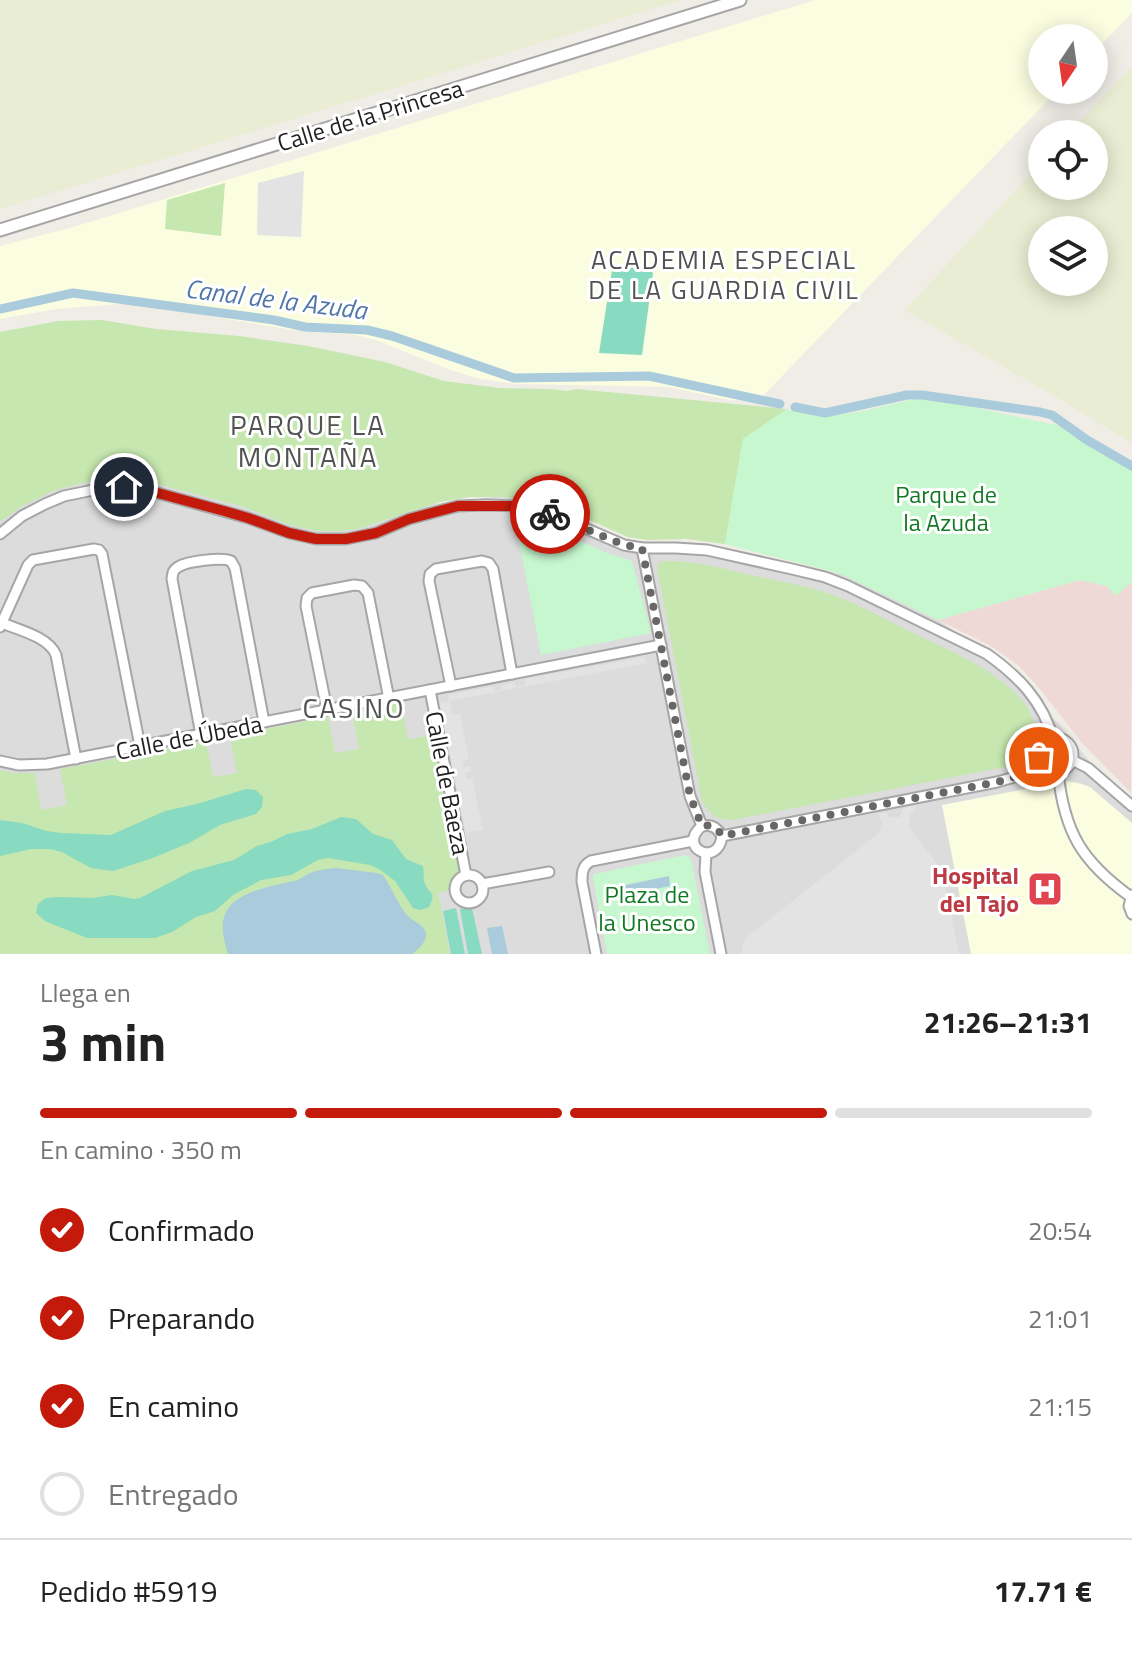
<!DOCTYPE html>
<html lang="es">
<head>
<meta charset="utf-8">
<style>
	:root { --surface:#fff; --page:#f2f2f2; --text:#222; --muted:#767676; --line:#e0e0e0; --accent:#c41a0b }
	body { margin:0; font-family:"Titillium Web",sans-serif; background:var(--page); color:var(--text); height:100vh; display:flex; flex-direction:column; font-size:30px; white-space:nowrap }
	* { box-sizing:border-box; margin:0 }
	p { font-size:26px; color:var(--muted) }
	.icon { flex:none; width:44px; height:44px; fill:none; stroke:currentColor; stroke-width:2; stroke-linecap:round; stroke-linejoin:round }
	.map { position:relative; height:954px; overflow:hidden }
	.sheet { display:flex; flex-direction:column; background:var(--surface); flex:1 }
	.sheet>* { flex:none }
	.needle { width:52px; rotate:193deg }
	.fabs { position:absolute; left:1028px; top:24px; display:grid; gap:16px }
	.fabs a { display:grid; place-items:center; width:80px; height:80px; border-radius:50%; background:var(--surface); box-shadow:0 4px 20px #0003; font-size:40px }
	.pin { position:absolute; display:grid; place-items:center; width:68px; height:68px; color:#fff; margin:-34px; border:4px solid #fff; border-radius:50%; box-shadow:0 2px 8px #0007 }
	.courier { position:absolute; display:grid; place-items:center; width:80px; height:80px; margin:-40px; border:6px solid #c41a0b; border-radius:50%; background:#fff; color:#222; box-shadow:0 2px 10px #0007 }
	.overview em { font-style:normal; font-weight:700 }
	.overview div { display:flex; flex-direction:column-reverse }
	.overview { display:flex; align-items:center; justify-content:space-between; height:136px; padding:0 40px }
	h1 { font-size:52px; font-weight:700; line-height:60px }
	.bar { display:grid; grid-template-columns:repeat(4,1fr); gap:12px 8px; align-content:center; height:96px; padding:0 40px }
	.bar i { height:10px; border-radius:6px; background:var(--line) }
	.bar .selected { background:var(--accent) }
	.bar p { grid-column:span 4 }
	.line { display:flex; align-items:center; gap:20px; padding:0 40px; border-top:2px solid var(--line) }
	.line div { flex:1 }
	ol { padding:0 40px; list-style:none }
	li { display:flex; align-items:center; gap:24px; height:88px }
	li p { margin-inline-start:auto }
	li .icon { padding:8px; border-radius:50%; background:var(--accent); color:#fff; stroke-width:4 }
	li:last-child { color:var(--muted) }
	li i { width:44px; height:44px; border:4px solid var(--line); border-radius:50% }
	.map>svg:first-child { display:block }
	.residential { fill:#dddcdc }
	.commercial { fill:#efd9d6 }
	.education { fill:#fbfde1 }
	.farmland { fill:#e9edd3; fill-rule:evenodd }
	.grass { fill:#c6e7af }
	.park { fill:#c6f7ce }
	.pitch { fill:#88dac1 }
	.parking { fill:#e3e3e3 }
	.water { fill:#a9cbdb }
	.lines { fill:none; stroke-linecap:round; stroke-linejoin:round }
	.canal { stroke:#a9cbdb; stroke-width:9 }
	.minor-casing { stroke:#a6a6a6; stroke-width:13 }
	.tertiary-casing { stroke:#a6a6a6; stroke-width:15 }
	.minor { stroke:#fff; stroke-width:9 }
	.tertiary { stroke:#fff; stroke-width:11 }
	.done { stroke:#686765; stroke-width:8; stroke-dasharray:0 14.4 }
	.route { stroke:#c41a0b; stroke-width:10 }
	.labels { text-anchor:middle; dominant-baseline:central; stroke-width:6; stroke-linejoin:round; paint-order:stroke }
	.street-label { font-size:24px; fill:#1f1f1f; stroke:#fff }
	.park-label { font-size:24px; fill:#127923; stroke:#fff }
	.health-label { font-size:24px; font-weight:bold; fill:#be3a42; stroke:#fff; text-anchor:end }
	.neighbourhood-label { font-size:26px; letter-spacing:2px; fill:#525252; stroke:#fff }
	.water-label { font-size:26px; font-style:italic; fill:#5076aa; stroke:#fff }
	.quarter-label { font-size:28px; letter-spacing:2px; fill:#525252; stroke:#fff }
</style>
</head>
<body>
<div class="map">
<svg width="1132" height="954" viewBox="0 0 1132 954">
	<rect width="100%" height="100%" fill="#efede6"/>
	<path class="residential" d="M117,465l259,46 142,-17 120,50 72,3 146,30 82,43 76,51 118,141v142h-1132v-439l40,-31z"/>
	<path class="commercial" d="M1080,580l27,6 9,9 16,-13 -1,211 -49,-50 -43,-55 -21,-23 -27,-19 -53,-26z"/>
	<g class="education">
		<path d="M815,0h317v13l-38,39v-14h-52v52h16l-299,310h-29l-62,-13 -150,-3 -38,-5 -32,-10 -72,-29 -20,-5 -57,-4 -166,-28 -77,6 -56,10v-73l70,-18z"/>
		<path d="M1067,781l15,3 8,3 42,36v131h-161l-29,-149z"/>
	</g>
	<g class="farmland">
		<path d="M0,0h681l-681,209z"/>
		<path d="M1132,66v377l-69,-42 -158,-91 137,-148v24h52v-52h-26zM1094,230v52h-52v-52z"/>
	</g>
	<g class="grass">
		<path d="M225,183l-4,53 -56,-7 2,-29z"/>
		<path d="M102,320l54,9 83,7 69,10 77,16 59,19 56,7 51,1 16,2 9,-2 211,20 -44,30 -18,105 -38,-5 -39,1 -20,-3 -68,-30 -30,-7 -30,-3h-30l-30,5 -78,26 -19,3h-26l-25,-5 -48,-19 -87,-23 -36,-5 -30,2 -36,9 -33,16 -22,16v-190l58,-11z"/>
		<path d="M665,561c31,-1 60,8 90,15 24,5 49,9 72,17 29,10 56,25 84,39 35,17 132,55 123,106 -3,15 -14,25 -29,29l-273,53c-15,0 -23,-6 -30,-19l-45,-233 2,-5z"/>
		<path d="M401,703l7,36 25,-4 26,134 -8,11 -1,10 -12,3 12,61h-450v-184l15,3h20l6,37 26,-5 -7,-36 146,-28 7,36 24,-4 -7,-37 98,-19 7,36 24,-4 -7,-37z"/>
	</g>
	<g class="park">
		<path d="M915,399l43,5 102,22 38,26 34,18v112l-16,14 -9,-10 -27,-6 -142,40 -100,-47 -113,-29 18,-105 44,-30 35,8 37,-5z"/>
		<path d="M515,520l41,10 51,23 25,8 19,72 -110,22z"/>
		<path d="M685,855l3,1 3,3 19,95h-103l-14,-76 1,-4z"/>
	</g>
	<g class="pitch">
		<path d="M613,264l38,6 2,3 -11,82 -43,-2z"/>
		<path d="M246,789l10,1 7,7 -1,10 -6,7 -36,11 -31,18 -39,16 -37,12 -22,-3 -29,-16 -12,-3h-19l-31,7v-36l22,3 24,8 15,2 50,2 54,-24 32,-7z"/>
		<path d="M341,817l15,2 17,15 19,6 14,19 17,7c1,5 0,14 2,18 4,10 12,8 4,23l-8,3 -8,-2 -18,-27 -16,-12 -9,-4 -42,-7 -10,2 -27,15 -30,5 -28,15 -18,16 -19,6 -24,15 -17,6h-68l-42,-17 -9,-8 2,-9 8,-6 13,-1 33,1 20,-3 22,4 6,-1 52,-27 42,-11 23,-14 16,-5 14,-7 25,-5z"/>
		<path d="M456,908l9,46h-14l-8,-43z"/>
		<path d="M472,908l10,46h-14l-8,-45z"/>
	</g>
	<g class="parking">
		<path d="M304,171l-3,66 -44,-2 1,-52z"/>
		<path d="M644,657l2,6 -196,38 2,14 8,-1 9,45 -6,2 1,6 6,-1 1,5 -6,2 2,6 5,-1 11,52 -17,3 -27,-130 10,-2 -1,-6 45,-9 1,5 8,-2 -1,-4 13,-3 2,5 10,-2 -1,-6z"/>
		<path d="M917,806l-7,9 -1,12 33,44 17,83h-217v-9l4,-7 134,-106 2,-9 -4,-9 8,-2 4,6 10,-1 3,-9z"/>
	</g>
	<g class="water">
		<path d="M335,868l42,5 6,2c9,13 14,28 24,40 6,7 17,9 19,18 1,9 -8,16 -14,21h-184c-3,-10 -6,-21 -5,-31 3,-31 47,-36 71,-42 6,-1 10,-5 16,-8 8,-3 17,-4 25,-5z"/>
		<path d="M669,876l1,10 -47,10 -2,-10z"/>
		<path d="M502,926l6,28h-16l-5,-26z"/>
	</g>
	<g class="lines">
		<g class="canal">
			<path d="M0,309l73,-16 201,27 31,7 62,3 25,6 122,42 135,-2 131,28"/>
			<path d="M795,407l30,6 82,-18h15l118,17 12,3 35,25 45,26"/>
		</g>
		<defs>
			<g id="minor">
				<path d="M0,534l22,-18 23,-12 19,-8 44,-9h16l30,5 94,26 41,15 27,6h30l30,-6 33,-14 49,-13 28,-1 28,1 36,7 74,32 18,3h34l31,2 85,19 33,8 23,9 139,68c31,22 56,47 66,85"/>
				<path d="M642,548l48,248 12,30"/>
				<path d="M2,623c17,7 47,14 54,32l20,104"/>
				<path d="M0,627l28,-62 5,-5 61,-11 5,1 3,4 38,192"/>
				<path d="M451,686l-22,-105 1,-7 6,-5 46,-8 7,2 4,6 19,105"/>
				<path d="M430,690l36,185"/>
				<path d="M327,710l-21,-104 1,-8 5,-5 42,-8 8,1 6,7 21,106"/>
				<path d="M201,735l-29,-156c1,-6 0,-8 6,-12 9,-6 44,-10 53,-6l4,7 29,154"/>
				<circle cx="1056" cy="755" r="17"/>
				<path d="M1072,760l16,8 44,38"/>
				<path d="M0,761l19,4 28,-1 614,-119"/>
				<path d="M1058,772c6,60 24,90 73,125"/>
				<path d="M702,826c-26,21 16,43 20,10"/>
				<path d="M702,826c9,-2 15,1 20,10"/>
				<path d="M722,836l275,-54 25,-7 20,-9"/>
				<path d="M706,853l-1,19 16,82"/>
				<circle cx="469" cy="889" r="14"/>
				<path d="M482,884l67,-12"/>
				<path d="M1132,895l-3,11 3,8"/>
				<path d="M596,954l-14,-72c0,-9 0,-16 9,-21l102,-20"/>
			</g>
			<path id="tertiary" d="M0,230l740,-230"/>
		</defs>
		<use href="#minor" class="minor-casing"/>
		<use href="#tertiary" class="tertiary-casing"/>
		<use href="#minor" class="minor"/>
		<use href="#tertiary" class="tertiary"/>
	</g>
	<g class="lines">
		<path class="done" d="M550,514l74,31 18,3 48,248 12,30c10,-2 15,1 20,10l275,-54 25,-7 20,-9 -3,-9"/>
		<path class="route" d="M124,487l30,5 70,19 24,7 41,15 27,6h30l30,-6 33,-14 49,-13h56l36,8"/>
	</g>
	<defs>
		<symbol id="hospital-square" viewBox="-11 -11 22 22"><rect x="-9" y="-9" width="18" height="18" rx="4" fill="#e0444e" stroke="#fff"/><path d="M-5-5h3v3.5h4V-5h3V5h-3V1.5h-4V5h-3Z" fill="#fff"/></symbol>
	</defs>
	<g fill-rule="evenodd">
		<use href="#hospital-square" x="1025" y="869" width="40" height="40"/>
	</g>
	<g class="labels">
		<g class="street-label">
			<text transform="translate(370 115) rotate(-17)">Calle de la Princesa</text>
			<text transform="translate(189 737) rotate(-11)">Calle de Úbeda</text>
			<text transform="translate(448 783) rotate(79)">Calle de Baeza</text>
		</g>
		<g class="park-label">
			<text x="946" y="494">Parque de<tspan x="946" dy="28">la Azuda</tspan></text>
			<text x="647" y="894">Plaza de<tspan x="647" dy="28">la Unesco</tspan></text>
		</g>
		<g class="health-label">
			<text x="1019" y="875">Hospital<tspan x="1019" dy="28">del Tajo</tspan></text>
		</g>
		<g class="neighbourhood-label">
			<text x="724" y="259">ACADEMIA ESPECIAL<tspan x="724" dy="30">DE LA GUARDIA CIVIL</tspan></text>
		</g>
		<g class="water-label">
			<text transform="translate(276 299) rotate(7)">Canal de la Azuda</text>
		</g>
		<g class="quarter-label">
			<text x="308" y="424">PARQUE LA<tspan x="308" dy="32">MONTAÑA</tspan></text>
			<text x="354" y="707">CASINO</text>
		</g>
	</g>
</svg>
<div class="fabs">
<a><svg class="needle" viewBox="-14 -14 28 28"><path d="M0-13l5 13h-10z" fill="#e53935"/><path d="M0 13l5-13h-10z" fill="#767676"/></svg></a>
<a><svg class="icon" aria-label="locate" viewBox="0 0 24 24"><circle cx="12" cy="12" r="6"/><path d="M12 2v4M12 18v4M2 12h4M18 12h4"/></svg></a>
<a><svg class="icon" aria-label="layers" viewBox="0 0 24 24"><path d="M12 4l9 5-9 5-9-5zM3 14l9 5 9-5"/></svg></a>
</div>
<div class="pin" style="left:1039px;top:757px;background:#ea580c"><svg class="icon" aria-label="bag" viewBox="0 0 24 24"><path d="M5 8h14l-1 12H6zM9 8a3 3 0 0 1 6 0"/></svg></div>
<div class="pin" style="left:124px;top:487px;background:#1f2937"><svg class="icon" aria-label="home" viewBox="0 0 24 24"><path d="M3 11l9-7 9 7M6 9v11h12V9"/></svg></div>
<div class="courier" style="left:550px;top:514px"><svg class="icon" aria-label="bike" viewBox="0 0 24 24"><circle cx="6" cy="16" r="4"/><circle cx="18" cy="16" r="4"/><path d="M6 16l4-8h5l3 8M10 8l3 8H6M13 5h3"/></svg></div>
</div>
<section class="sheet">
<div class="overview"><div><h1>3 min</h1><p>Llega en</p></div><em>21:26–21:31</em></div>
<div class="bar"><i class="selected"></i><i class="selected"></i><i class="selected"></i><i></i><p>En camino · 350 m</p></div>
<ol>
<li><svg class="icon" aria-label="check" viewBox="0 0 24 24"><path d="M5 12l5 5 9-10"/></svg>Confirmado<p>20:54</p></li>
<li><svg class="icon" aria-label="check" viewBox="0 0 24 24"><path d="M5 12l5 5 9-10"/></svg>Preparando<p>21:01</p></li>
<li><svg class="icon" aria-label="check" viewBox="0 0 24 24"><path d="M5 12l5 5 9-10"/></svg>En camino<p>21:15</p></li>
<li><i></i>Entregado</li>
</ol>
<div class="line" style="height:104px"><div>Pedido #5919</div><b>17.71 €</b></div>
</section>
</body>
</html>
